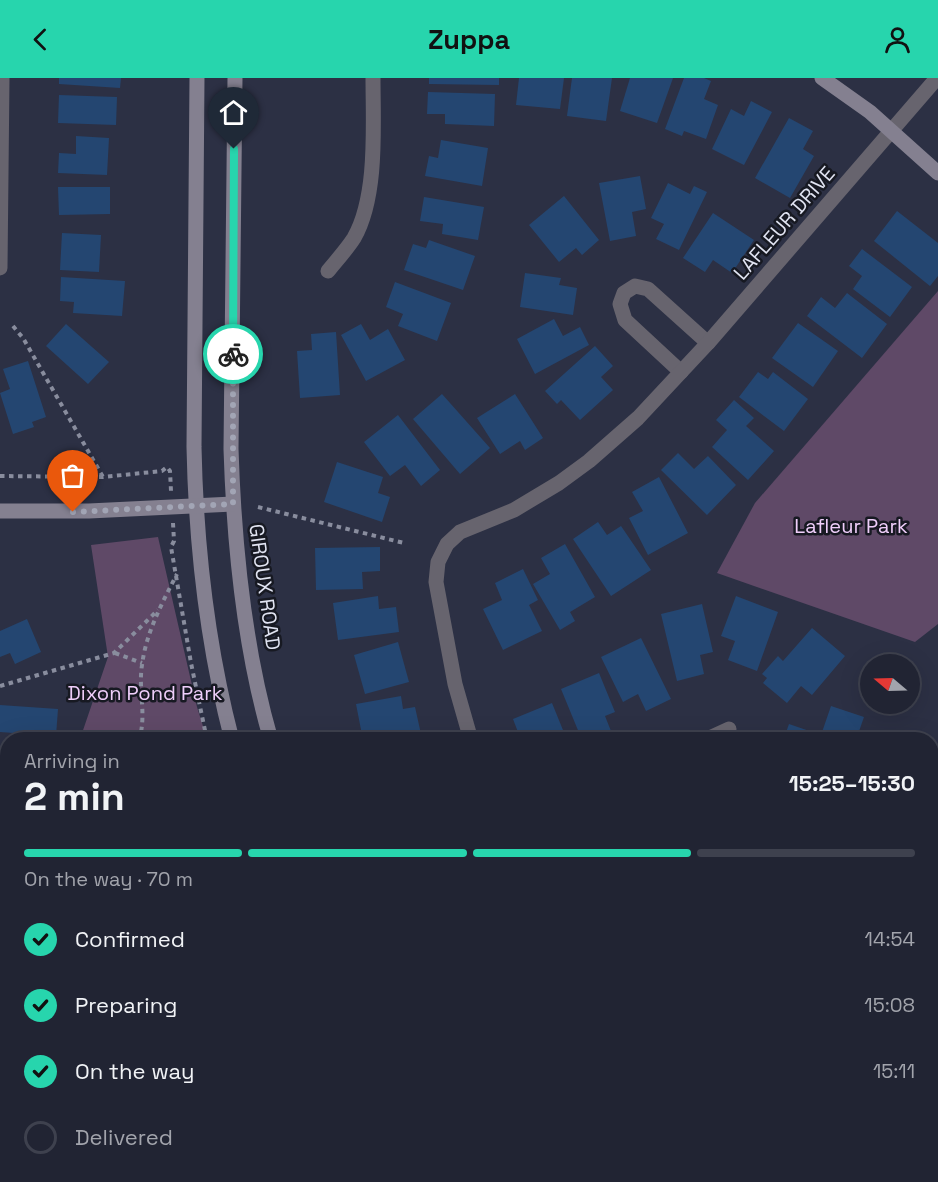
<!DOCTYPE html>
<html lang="en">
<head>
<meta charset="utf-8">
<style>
	:root { --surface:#212433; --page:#2d303f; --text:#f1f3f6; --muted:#a2a4ac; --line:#3e414e; --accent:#27d5ad }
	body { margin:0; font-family:"Space Grotesk",sans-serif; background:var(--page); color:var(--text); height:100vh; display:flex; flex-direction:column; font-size:22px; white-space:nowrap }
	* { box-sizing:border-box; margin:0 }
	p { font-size:20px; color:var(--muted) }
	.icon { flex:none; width:33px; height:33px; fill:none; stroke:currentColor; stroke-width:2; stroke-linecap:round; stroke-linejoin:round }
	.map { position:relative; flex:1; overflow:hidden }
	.drawer { position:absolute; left:0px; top:654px; width:939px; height:450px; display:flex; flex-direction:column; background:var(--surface); border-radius:24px 24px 0 0; box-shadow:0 6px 24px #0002,0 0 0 2px var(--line) }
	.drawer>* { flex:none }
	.needle { width:39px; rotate:289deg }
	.controls { position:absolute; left:860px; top:576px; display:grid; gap:12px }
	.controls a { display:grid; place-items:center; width:60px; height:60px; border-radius:50%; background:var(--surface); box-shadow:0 6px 24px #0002,0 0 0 2px var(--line); font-size:30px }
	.pin { position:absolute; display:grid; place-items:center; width:51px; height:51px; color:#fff; margin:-62px -26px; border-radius:50% 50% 50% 0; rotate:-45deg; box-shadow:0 0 6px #0007 }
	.pin .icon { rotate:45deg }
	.courier { position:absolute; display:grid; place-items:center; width:60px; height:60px; margin:-30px; border:4px solid #27d5ad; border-radius:50%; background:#fff; color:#222; box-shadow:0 2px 8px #0007 }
	.overview em { font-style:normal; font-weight:700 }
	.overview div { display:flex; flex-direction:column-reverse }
	.overview { display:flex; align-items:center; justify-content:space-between; height:102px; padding:0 24px }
	h1 { font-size:39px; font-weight:700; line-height:45px }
	.bar { display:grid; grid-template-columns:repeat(4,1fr); gap:9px 6px; align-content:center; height:72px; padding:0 24px }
	.bar i { height:8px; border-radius:4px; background:var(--line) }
	.bar .selected { background:var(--accent) }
	.bar p { grid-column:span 4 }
	ol { padding:0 24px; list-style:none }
	li { display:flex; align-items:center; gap:18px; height:66px }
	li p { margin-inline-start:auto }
	li .icon { padding:6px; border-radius:50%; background:var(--accent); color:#111; stroke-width:4 }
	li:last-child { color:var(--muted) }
	li i { width:33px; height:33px; border:3px solid var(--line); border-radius:50% }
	header { display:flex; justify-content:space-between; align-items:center; height:78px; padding:0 24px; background:var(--accent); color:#111; font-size:27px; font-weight:700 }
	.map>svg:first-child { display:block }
	.green { fill:#5f4967 }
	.building { fill:#244671 }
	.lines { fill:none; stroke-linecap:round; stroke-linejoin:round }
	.path { stroke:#898d9e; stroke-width:4; stroke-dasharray:4.5 4.5; stroke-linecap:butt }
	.street { stroke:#67646e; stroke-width:15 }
	.secondary { stroke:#848090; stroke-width:15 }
	.done { stroke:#a2a5b5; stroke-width:6; stroke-dasharray:0 10.8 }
	.route { stroke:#27d5ad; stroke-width:8 }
	.labels { text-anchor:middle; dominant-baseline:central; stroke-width:5; stroke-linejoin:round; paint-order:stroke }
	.street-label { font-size:20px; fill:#e1e4f2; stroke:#171922 }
	.park-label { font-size:20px; fill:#efcefa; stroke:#171922 }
</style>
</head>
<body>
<header><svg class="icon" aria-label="back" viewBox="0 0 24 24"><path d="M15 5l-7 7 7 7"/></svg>Zuppa<svg class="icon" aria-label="person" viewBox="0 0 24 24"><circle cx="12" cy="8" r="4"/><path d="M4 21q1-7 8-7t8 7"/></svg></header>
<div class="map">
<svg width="938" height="1104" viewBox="0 0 938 1104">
	<rect width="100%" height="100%" fill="#2c3044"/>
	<g class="green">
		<path d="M938,213v333l-23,18 -198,-69 38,-70z"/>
		<path d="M158,459l39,170 10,32h-127l28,-82 -17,-112z"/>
		<path d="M7,870l1,226 41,1 -3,7h-46v-213z"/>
		<path d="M342,1097h59l5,7h-59z"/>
	</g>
	<g class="building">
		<path d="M59,0h62l-1,10 -61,-4z"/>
		<path d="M429,0h70v7l-70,-1z"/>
		<path d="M519,0h45l-4,31 -44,-4z"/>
		<path d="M572,0h40l-6,43 -39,-5z"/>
		<path d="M630,0h43l-16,45 -37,-12z"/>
		<path d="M684,0h20l7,3 -7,18 14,6 -12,34 -22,-8 -2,5 -17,-7z"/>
		<path d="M428,14l67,2 -1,32 -49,-2v-10h-18z"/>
		<path d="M59,17l58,2 -1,28 -58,-2z"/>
		<path d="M751,23l21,11 -28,53 -32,-16 19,-40 13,7z"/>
		<path d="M789,40l24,13 -10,18 11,7 -24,42 -35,-20z"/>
		<path d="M76,58l33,2 -2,37 -49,-2 1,-20 17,1z"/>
		<path d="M441,62l47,8 -6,38 -57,-10 4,-20 9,2z"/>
		<path d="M640,98l6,33 -14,3 4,24 -26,5 -11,-58z"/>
		<path d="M668,105l22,11 4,-8 13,6 -28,58 -23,-11 8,-15 -13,-6z"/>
		<path d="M58,109h52v27l-51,1z"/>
		<path d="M564,118l35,44 -17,15 -6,-7 -17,14 -30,-37z"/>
		<path d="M424,119l60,10 -6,33 -36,-6 1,-10 -23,-3z"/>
		<path d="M897,133l41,32v33l-8,10 -56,-45z"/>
		<path d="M713,135l41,27 -22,33 -19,-13 -8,12 -22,-14z"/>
		<path d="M62,155l39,2 -2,37 -39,-2z"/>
		<path d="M429,162l46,16 -12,34 -59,-20 9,-26 13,4z"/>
		<path d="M862,171l50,38 -22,30 -37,-28 9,-13 -13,-10z"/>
		<path d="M525,195l36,5 -2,7 18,3 -4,27 -53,-8z"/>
		<path d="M61,199l64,4 -3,35 -49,-3 1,-11 -14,-1z"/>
		<path d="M395,204l56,21 -14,38 -39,-15 5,-12 -17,-7z"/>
		<path d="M847,215l40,31 -25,34 -55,-42 14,-19 14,11z"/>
		<path d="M554,241l9,17 17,-9 9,18 -54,29 -18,-35z"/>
		<path d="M798,245l40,28 -25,36 -41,-29z"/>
		<path d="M66,246l43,38 -21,22 -42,-38z"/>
		<path d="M361,246l9,16 18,-11 17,31 -39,21 -25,-46z"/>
		<path d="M336,254l4,63 -40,3 -3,-47 15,-1 -1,-16z"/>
		<path d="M595,268l18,20 -12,11 12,13 -33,30 -19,-20 -4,4 -12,-13z"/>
		<path d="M28,283l18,56 -14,5 2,5 -21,7 -13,-41 10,-4 -7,-20z"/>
		<path d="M758,294l10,7 5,-7 35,27 -24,32 -45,-34z"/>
		<path d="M442,316l48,54 -30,26 -47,-55z"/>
		<path d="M515,316l28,44 -18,12 -5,-9 -20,13 -23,-36z"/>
		<path d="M734,322l20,18 -8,8 28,25 -26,29 -36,-33 15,-17 -11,-10z"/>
		<path d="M398,337l42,55 -19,16 -16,-21 -15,11 -26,-34z"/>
		<path d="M678,375l16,16 14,-13 28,29 -29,30 -46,-45z"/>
		<path d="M337,384l46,15 -5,16 12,4 -8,25 -58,-20z"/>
		<path d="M659,399l29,56 -40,22 -19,-37 14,-7 -11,-19z"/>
		<path d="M598,444l9,13 14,-9 30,44 -40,26 -38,-57z"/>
		<path d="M565,466l30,53 -25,15 5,9 -15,9 -27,-46 17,-10 -9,-16z"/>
		<path d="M380,469v24l-18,1 1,17 -47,1 -1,-42z"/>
		<path d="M523,491l15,31 -9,5 13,26 -39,19 -20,-41 19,-9 -7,-17z"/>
		<path d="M378,518l1,13 17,-2 3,25 -61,8 -5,-37z"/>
		<path d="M736,518l42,16 -21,59 -29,-11 7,-19 -14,-5z"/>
		<path d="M702,526l11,48 -13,3 4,19 -27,7 -16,-67z"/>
		<path d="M27,541l14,33 -26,12 -5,-11 -10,4v-26z"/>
		<path d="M812,550l33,28 -33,39 -11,-9 -14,17 -24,-20 4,-5 -5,-4 16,-18 5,5z"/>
		<path d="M641,560l30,61 -25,12 -8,-17 -15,8 -22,-45z"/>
		<path d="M398,564l11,40 -44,12 -11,-39z"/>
		<path d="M599,595l16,39 -10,4 6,15 -20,9h-9l-21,-51z"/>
		<path d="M401,618l2,13 12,-2 6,27 -27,6h-31l-7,-36z"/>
		<path d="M552,625l15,37h-46l-8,-21z"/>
		<path d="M0,627l58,4 -2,27 -56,-4z"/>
		<path d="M831,628l33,11 -8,23 -72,-2 5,-14 32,11z"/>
		<path d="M919,655l8,7h-13z"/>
		<path d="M8,665v55l-8,-6v-39z"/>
		<path d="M932,666l6,6v54l-6,-6z"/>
		<path d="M932,735l6,5v33l-6,-5z"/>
		<path d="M932,913l6,6v40l-6,7z"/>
		<path d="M932,1005l6,6v11l-6,8z"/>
		<path d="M938,1031v47l-6,-5v-34z"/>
		<path d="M74,1096h51l-4,8h-34z"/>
		<path d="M267,1096h58l2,3 -7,5h-49z"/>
		<path d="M601,1096h51l4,5 -3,3h-60z"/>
		<path d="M839,1096h27l10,8h-43z"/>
	</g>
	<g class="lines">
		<g class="path">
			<path d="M13,248l10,12 80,139"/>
			<path d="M0,398l103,1 59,-6 5,-4 3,4 1,20"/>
			<path d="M258,429l146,36"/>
			<path d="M173,445l1,18 -3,6 20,116 16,77"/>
			<path d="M115,575l27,10"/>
			<path d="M0,608l114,-33 44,-43"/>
			<path d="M139,662c8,-25 -1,-50 3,-75 4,-32 20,-62 35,-91"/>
			<path d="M0,1055l8,-17"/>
			<path d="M396,1096l5,8"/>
			<path d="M672,1104l9,-8"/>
		</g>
		<g class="street">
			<path d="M0,190l2,-190"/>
			<path d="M328,193c9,-11 19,-22 26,-33 24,-42 19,-113 19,-160"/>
			<path d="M681,294l-56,-52 -5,-16 4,-11 11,-7 13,3 60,54"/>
			<path d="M471,662l-16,-56 -19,-102 2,-20 9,-18 13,-12 54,-22 45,-27 30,-22 49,-43 70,-75 229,-265"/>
			<path d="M705,662l24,-11"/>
			<path d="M932,848l6,-7"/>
			<path d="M213,1096l13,8"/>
			<path d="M725,1096l2,8"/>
			<path d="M909,1096l8,8"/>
			<path d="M158,1104l13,-8"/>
			<path d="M794,1104l7,-8"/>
		</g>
		<g class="secondary">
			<path d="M197,0l-3,369c2,99 13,197 38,293"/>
			<path d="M235,0l-4,371c3,95 13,199 40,291"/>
			<path d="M822,0l48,34 68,61"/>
			<path d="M0,433h89l144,-7"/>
			<path d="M425,1096l6,8"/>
			<path d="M471,1096l5,8"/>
		</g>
	</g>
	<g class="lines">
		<path class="done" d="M73,434l160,-8v-150"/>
		<path class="route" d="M233,276l1,-205"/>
	</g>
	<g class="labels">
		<g class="street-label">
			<text transform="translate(784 145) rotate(-49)">LAFLEUR DRIVE</text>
			<text transform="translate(265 509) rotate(82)">GIROUX ROAD</text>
		</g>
		<g class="park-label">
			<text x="851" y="448">Lafleur Park</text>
			<text x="145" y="615">Dixon Pond Park</text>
		</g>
	</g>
</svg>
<div class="controls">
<a><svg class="needle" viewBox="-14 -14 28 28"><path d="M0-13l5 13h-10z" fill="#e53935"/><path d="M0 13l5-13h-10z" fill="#a2a4ac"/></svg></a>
</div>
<div class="pin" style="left:73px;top:434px;background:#ea580c"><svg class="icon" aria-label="bag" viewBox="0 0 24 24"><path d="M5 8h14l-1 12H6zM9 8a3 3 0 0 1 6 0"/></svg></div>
<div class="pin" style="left:234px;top:71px;background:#1f2937"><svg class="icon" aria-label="home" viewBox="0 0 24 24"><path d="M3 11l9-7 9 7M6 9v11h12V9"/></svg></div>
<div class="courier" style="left:233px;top:276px"><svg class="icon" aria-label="bike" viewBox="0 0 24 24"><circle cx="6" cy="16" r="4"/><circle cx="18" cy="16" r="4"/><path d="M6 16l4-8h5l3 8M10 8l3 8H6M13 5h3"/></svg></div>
<section class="drawer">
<div class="overview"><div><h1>2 min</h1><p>Arriving in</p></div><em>15:25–15:30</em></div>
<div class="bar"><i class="selected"></i><i class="selected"></i><i class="selected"></i><i></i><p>On the way · 70 m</p></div>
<ol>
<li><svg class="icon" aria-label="check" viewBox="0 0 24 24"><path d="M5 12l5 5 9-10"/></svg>Confirmed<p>14:54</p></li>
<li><svg class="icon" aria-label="check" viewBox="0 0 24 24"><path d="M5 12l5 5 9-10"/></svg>Preparing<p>15:08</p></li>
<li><svg class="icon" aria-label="check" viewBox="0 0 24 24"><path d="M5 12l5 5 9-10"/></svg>On the way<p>15:11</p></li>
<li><i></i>Delivered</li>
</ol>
</section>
</div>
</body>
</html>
